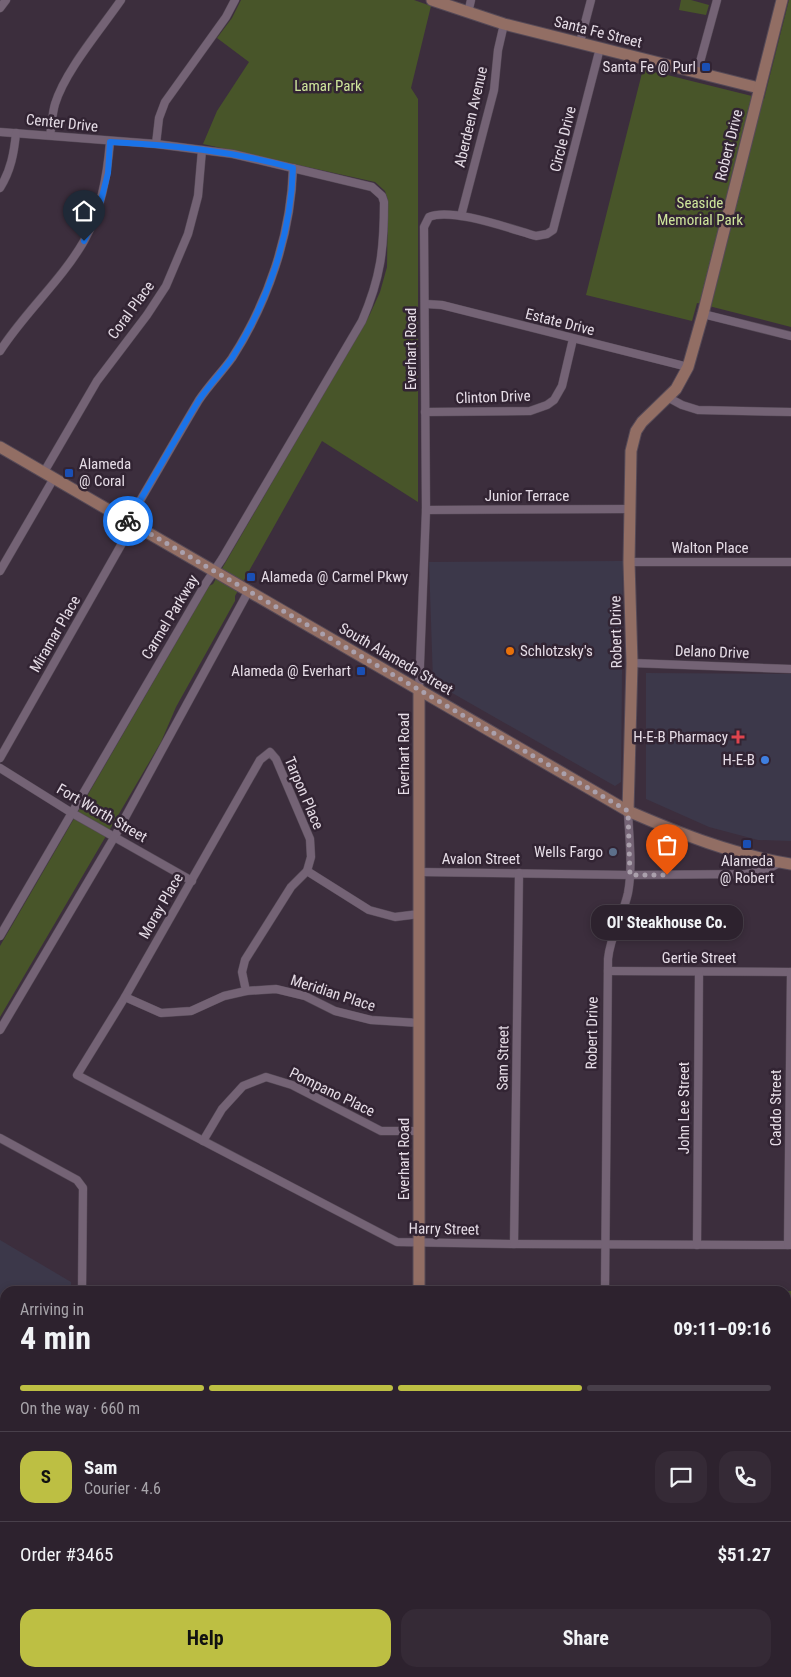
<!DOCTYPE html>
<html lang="en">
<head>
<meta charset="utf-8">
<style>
	:root { --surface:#2d222e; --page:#352a36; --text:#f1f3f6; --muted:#a7a4aa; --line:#483f4a; --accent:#bdbf43 }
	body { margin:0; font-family:"Roboto Condensed",sans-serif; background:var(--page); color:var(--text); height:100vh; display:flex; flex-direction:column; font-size:19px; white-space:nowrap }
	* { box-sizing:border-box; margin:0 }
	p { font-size:16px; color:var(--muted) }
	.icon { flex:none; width:28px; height:28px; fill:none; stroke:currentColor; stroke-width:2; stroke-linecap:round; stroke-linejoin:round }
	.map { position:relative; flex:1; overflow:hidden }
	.details { position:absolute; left:0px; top:1286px; width:791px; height:391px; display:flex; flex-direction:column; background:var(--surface); border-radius:15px 15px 0 0; box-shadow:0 2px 8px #0003,0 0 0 1px var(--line) }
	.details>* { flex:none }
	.pin { position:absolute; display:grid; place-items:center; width:42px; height:42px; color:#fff; margin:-51px -21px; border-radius:50% 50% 50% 0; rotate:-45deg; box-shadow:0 0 5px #0007 }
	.pin .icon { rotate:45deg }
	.courier { position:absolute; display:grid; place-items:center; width:50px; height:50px; margin:-25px; border:4px solid #1a73e8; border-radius:50%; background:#fff; color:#222; box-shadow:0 1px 6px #0007 }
	.bubble { position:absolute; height:35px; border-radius:15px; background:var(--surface); box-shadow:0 2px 8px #0003,0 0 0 1px var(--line); font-size:16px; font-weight:700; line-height:35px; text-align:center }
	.headline em { font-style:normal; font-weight:700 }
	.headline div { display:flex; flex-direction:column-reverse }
	.headline { display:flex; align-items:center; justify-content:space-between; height:85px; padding:0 20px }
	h1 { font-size:32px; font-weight:700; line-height:38px }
	.bar { display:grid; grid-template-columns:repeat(4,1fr); gap:8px 5px; align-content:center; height:60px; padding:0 20px }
	.bar i { height:6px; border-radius:4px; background:var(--line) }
	.bar .current { background:var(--accent) }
	.bar p { grid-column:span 4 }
	.line { display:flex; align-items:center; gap:12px; padding:0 20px; border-top:1px solid var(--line) }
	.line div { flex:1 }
	.round { display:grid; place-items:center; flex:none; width:52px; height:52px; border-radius:15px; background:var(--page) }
	.cta { display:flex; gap:10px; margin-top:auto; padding:10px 20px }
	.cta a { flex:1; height:58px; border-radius:15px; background:var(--accent); color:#111; font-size:20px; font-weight:700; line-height:58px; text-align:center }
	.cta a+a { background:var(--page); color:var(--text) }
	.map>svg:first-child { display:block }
	.commercial { fill:#3c384a }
	.green { fill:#485529 }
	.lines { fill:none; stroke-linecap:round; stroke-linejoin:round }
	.street-casing { stroke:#564a57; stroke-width:9 }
	.secondary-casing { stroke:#564a57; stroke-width:13 }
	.primary-casing { stroke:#564a57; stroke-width:14 }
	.street { stroke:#746375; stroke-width:8 }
	.secondary { stroke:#926e64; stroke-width:11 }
	.primary { stroke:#b07952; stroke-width:12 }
	.done { stroke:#aaa0ac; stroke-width:5; stroke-dasharray:0 9 }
	.route { stroke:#1a73e8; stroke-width:6 }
	.transit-dot { fill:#1a4fb4; stroke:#322433; stroke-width:2 }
	.food-dot { fill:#e8710a; stroke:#322433; stroke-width:2 }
	.health-dot { fill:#e0444e; stroke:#322433; stroke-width:2 }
	.shop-dot { fill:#3f7fe0; stroke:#322433; stroke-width:2 }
	.service-dot { fill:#5c6f8a; stroke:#322433; stroke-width:2 }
	.labels { text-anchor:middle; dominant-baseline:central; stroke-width:5; stroke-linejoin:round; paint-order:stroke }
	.street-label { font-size:15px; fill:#e6dde7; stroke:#322433 }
	.poi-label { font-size:15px; fill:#e6dde7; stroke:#322433; text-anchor:end }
	.park-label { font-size:15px; fill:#cee59b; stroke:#322433 }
</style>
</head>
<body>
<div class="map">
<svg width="791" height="1677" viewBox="0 0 791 1677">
	<rect width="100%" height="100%" fill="#3c2e3d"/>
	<g class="commercial">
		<path d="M623,561l-2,221 -6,4 -182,-104 -4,-120z"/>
		<path d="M646,673l145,1v167l-33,-1 -49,-13 -63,-28z"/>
		<path d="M0,1240l71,42v9h-66v108l-5,-3z"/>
		<path d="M0,1432l5,3v237l92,1 -9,4h-88z"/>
		<path d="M312,1672l89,1v4h-92z"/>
	</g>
	<g class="green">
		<path d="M241,0h173l17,6 -20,82 7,11v403l-96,-61 -87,155v5l-59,106 -15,35 -161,275v-71l209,-360 4,-2 157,-270 10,-22 7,-25 1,-66 -3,-10 -10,-9 -172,-38 14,-33 32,-49 -32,-24 15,-20z"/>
		<path d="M681,0h10l18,5 -3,10 -27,-5z"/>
		<path d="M789,0h2v327l-94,-24 -5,18 -106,-26 57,-226 121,30z"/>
		<path d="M728,1290l63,1v80l-5,-12v-68z"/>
	</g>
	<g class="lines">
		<defs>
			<g id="street">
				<path d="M0,8l6,-8"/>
				<path d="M468,13l3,-13"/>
				<path d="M580,42l11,-42"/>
				<path d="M697,73l20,-73"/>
				<path d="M0,132l156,12 77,10 139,33 10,9 2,6c0,47 -3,75 -22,119l-140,238 -16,24 -206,353"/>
				<path d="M50,135c2,-10 2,-21 5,-31 10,-33 46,-75 66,-104"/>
				<path d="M156,144l3,-26 6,-16 61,-85 9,-17"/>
				<path d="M0,188c11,-18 14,-35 16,-55"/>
				<path d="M461,216l33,-126 4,-40 6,-26"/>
				<path d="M426,304l16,1 246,62"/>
				<path d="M703,314l88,22"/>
				<path d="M0,351c25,-39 61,-70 84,-110 17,-31 23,-64 26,-99"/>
				<path d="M669,398l13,7 16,5 93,2"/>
				<path d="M425,412l105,-1 17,-6 7,-5 8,-14 11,-47"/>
				<path d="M44,472l53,-91 50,-66 19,-29 22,-52 10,-38 4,-46"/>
				<path d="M426,510l203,-1"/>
				<path d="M128,521c24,-40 47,-81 71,-121 10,-15 23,-28 33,-42 36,-56 59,-123 61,-190"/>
				<path d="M629,562h162"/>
				<path d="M0,571l54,-93"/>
				<path d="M632,663l159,6"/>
				<path d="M419,689l7,-179 -2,-283 5,-10c22,-10 82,12 107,19l11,-2 6,-4 47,-182"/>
				<path d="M0,758l133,-234"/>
				<path d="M0,768l72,45 120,68"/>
				<path d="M307,871l62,39 26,7 24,-3"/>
				<path d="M419,872l211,3 116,-1 20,-4 15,-8"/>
				<path d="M608,971l183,1"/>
				<path d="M246,991l-4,-19 3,-12 46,-73 16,-16 4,-14 -1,-18 -34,-80 -6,-7 -10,8 -135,237 -48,78 320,167 117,2 277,1"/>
				<path d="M125,997l36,16 30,-2 33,-15 22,-5 30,-2 29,7 30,15 36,9 48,3"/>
				<path d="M0,1030l115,-194 133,-244"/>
				<path d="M0,1138l77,42 6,8 -1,103"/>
				<path d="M203,1141l19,-32 21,-23 23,-9 26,8 89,46h38"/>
				<path d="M514,1244l5,-371"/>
				<path d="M697,1245l2,-273"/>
				<path d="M788,1245l3,-273"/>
				<path d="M605,1291l3,-332c2,-23 15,-43 20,-66 5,-27 1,-56 0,-82"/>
				<path d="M786,1371l2,11v295"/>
				<path d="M164,1672l6,5"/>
				<path d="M147,1677l6,-5"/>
			</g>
			<g id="secondary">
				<path d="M432,0l72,24 255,64"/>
				<path d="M0,447l628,364c53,23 106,44 163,53"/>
				<path d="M419,689v602"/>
				<path d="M628,811l4,-148 -3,-101 2,-111 5,-20 6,-9 34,-33 12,-22 15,-53 79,-314"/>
				<path d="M419,1672v5"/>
				<path d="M118,1677l6,-5"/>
			</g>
			<g id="primary">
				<path d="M0,1413l5,3"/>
				<path d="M437,1672l8,5"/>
			</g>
		</defs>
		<use href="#street" class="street-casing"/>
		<use href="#secondary" class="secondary-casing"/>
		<use href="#primary" class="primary-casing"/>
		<use href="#street" class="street"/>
		<use href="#secondary" class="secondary"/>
		<use href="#primary" class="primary"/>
	</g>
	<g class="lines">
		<path class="done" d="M128,521l500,290 2,64h37"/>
		<path class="route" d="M84,241l14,-29 10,-39 2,-31c62,3 123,9 183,26 -2,67 -25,134 -61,190 -10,14 -23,27 -33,42 -24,39 -47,81 -71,121"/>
	</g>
	<g class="transit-dot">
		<rect x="701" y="62" width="10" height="10" rx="2.5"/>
		<rect x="64" y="468" width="10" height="10" rx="2.5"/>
		<rect x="246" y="572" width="10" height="10" rx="2.5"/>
		<rect x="356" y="666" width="10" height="10" rx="2.5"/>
		<rect x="742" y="839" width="10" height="10" rx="2.5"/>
	</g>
	<circle class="food-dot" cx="510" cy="651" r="5"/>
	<path class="health-dot" d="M735.5 729.5h5v5h5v5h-5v5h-5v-5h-5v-5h5z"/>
	<circle class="shop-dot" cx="765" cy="760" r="5"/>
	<circle class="service-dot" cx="613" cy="852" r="5"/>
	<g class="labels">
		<g class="street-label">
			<text transform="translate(598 32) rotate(14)">Santa Fe Street</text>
			<text transform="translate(471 117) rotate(-77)">Aberdeen Avenue</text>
			<text transform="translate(62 123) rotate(6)">Center Drive</text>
			<text transform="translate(563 139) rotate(-76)">Circle Drive</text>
			<text transform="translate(729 145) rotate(-76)">Robert Drive</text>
			<text transform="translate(131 310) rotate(-54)">Coral Place</text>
			<text transform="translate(560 322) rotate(14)">Estate Drive</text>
			<text transform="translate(411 349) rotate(-90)">Everhart Road</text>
			<text transform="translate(493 397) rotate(-2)">Clinton Drive</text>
			<text x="527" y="496">Junior Terrace</text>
			<text x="710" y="548">Walton Place</text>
			<text transform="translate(170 617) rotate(-59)">Carmel Parkway</text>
			<text transform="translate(616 632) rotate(-91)">Robert Drive</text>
			<text transform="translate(55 634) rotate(-60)">Miramar Place</text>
			<text transform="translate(712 652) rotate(2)">Delano Drive</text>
			<text transform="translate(396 659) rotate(30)">South Alameda Street</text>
			<text transform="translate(404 754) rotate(-90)">Everhart Road</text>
			<text transform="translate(304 793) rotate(67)">Tarpon Place</text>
			<text transform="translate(102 813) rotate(30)">Fort Worth Street</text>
			<text x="481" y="859">Avalon Street</text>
			<text transform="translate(161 906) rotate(-60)">Moray Place</text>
			<text x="699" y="958">Gertie Street</text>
			<text transform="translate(333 993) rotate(18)">Meridian Place</text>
			<text transform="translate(592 1033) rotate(-89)">Robert Drive</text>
			<text transform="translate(503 1058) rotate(-89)">Sam Street</text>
			<text transform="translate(332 1092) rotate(26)">Pompano Place</text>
			<text transform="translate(684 1108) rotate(-90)">John Lee Street</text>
			<text transform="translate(776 1108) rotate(-90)">Caddo Street</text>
			<text transform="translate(404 1159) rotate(-90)">Everhart Road</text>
			<text transform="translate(444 1229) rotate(1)">Harry Street</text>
		</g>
		<g class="poi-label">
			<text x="696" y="67">Santa Fe @ Purl</text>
			<text x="79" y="464" text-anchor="start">Alameda<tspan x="79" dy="17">@ Coral</tspan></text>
			<text x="261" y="577" text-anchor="start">Alameda @ Carmel Pkwy</text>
			<text x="520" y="651" text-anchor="start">Schlotzsky's</text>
			<text x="351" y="671">Alameda @ Everhart</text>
			<text x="728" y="737">H-E-B Pharmacy</text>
			<text x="755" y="760">H-E-B</text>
			<text x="603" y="852">Wells Fargo</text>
			<text x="747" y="861" text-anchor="middle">Alameda<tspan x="747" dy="17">@ Robert</tspan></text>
		</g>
		<g class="park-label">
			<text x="328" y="86">Lamar Park</text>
			<text x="700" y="203">Seaside<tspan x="700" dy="17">Memorial Park</tspan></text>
		</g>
	</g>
</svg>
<div class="pin" style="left:667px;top:875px;background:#ea580c"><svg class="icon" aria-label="bag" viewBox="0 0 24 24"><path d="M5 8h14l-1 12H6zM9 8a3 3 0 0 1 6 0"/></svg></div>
<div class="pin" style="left:84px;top:241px;background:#1f2937"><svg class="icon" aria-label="home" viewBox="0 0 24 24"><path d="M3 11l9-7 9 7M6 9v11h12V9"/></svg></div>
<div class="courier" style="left:128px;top:521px"><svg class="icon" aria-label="bike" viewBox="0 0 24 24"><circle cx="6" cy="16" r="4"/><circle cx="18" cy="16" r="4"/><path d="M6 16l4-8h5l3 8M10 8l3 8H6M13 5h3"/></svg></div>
<div class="bubble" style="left:591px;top:905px;width:152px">Ol' Steakhouse Co.</div>
<section class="details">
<div class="headline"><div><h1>4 min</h1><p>Arriving in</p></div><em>09:11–09:16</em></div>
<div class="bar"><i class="current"></i><i class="current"></i><i class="current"></i><i></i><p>On the way · 660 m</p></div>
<div class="line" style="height:90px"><b class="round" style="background:var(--accent);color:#111">S</b><div><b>Sam</b><p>Courier · 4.6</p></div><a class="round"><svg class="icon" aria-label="chat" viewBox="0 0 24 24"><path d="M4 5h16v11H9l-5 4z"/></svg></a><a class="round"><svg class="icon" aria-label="phone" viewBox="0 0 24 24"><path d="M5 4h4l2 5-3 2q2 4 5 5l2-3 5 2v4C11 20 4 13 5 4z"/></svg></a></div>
<div class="line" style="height:65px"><div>Order #3465</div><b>$51.27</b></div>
<div class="cta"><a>Help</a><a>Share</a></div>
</section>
</div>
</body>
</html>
